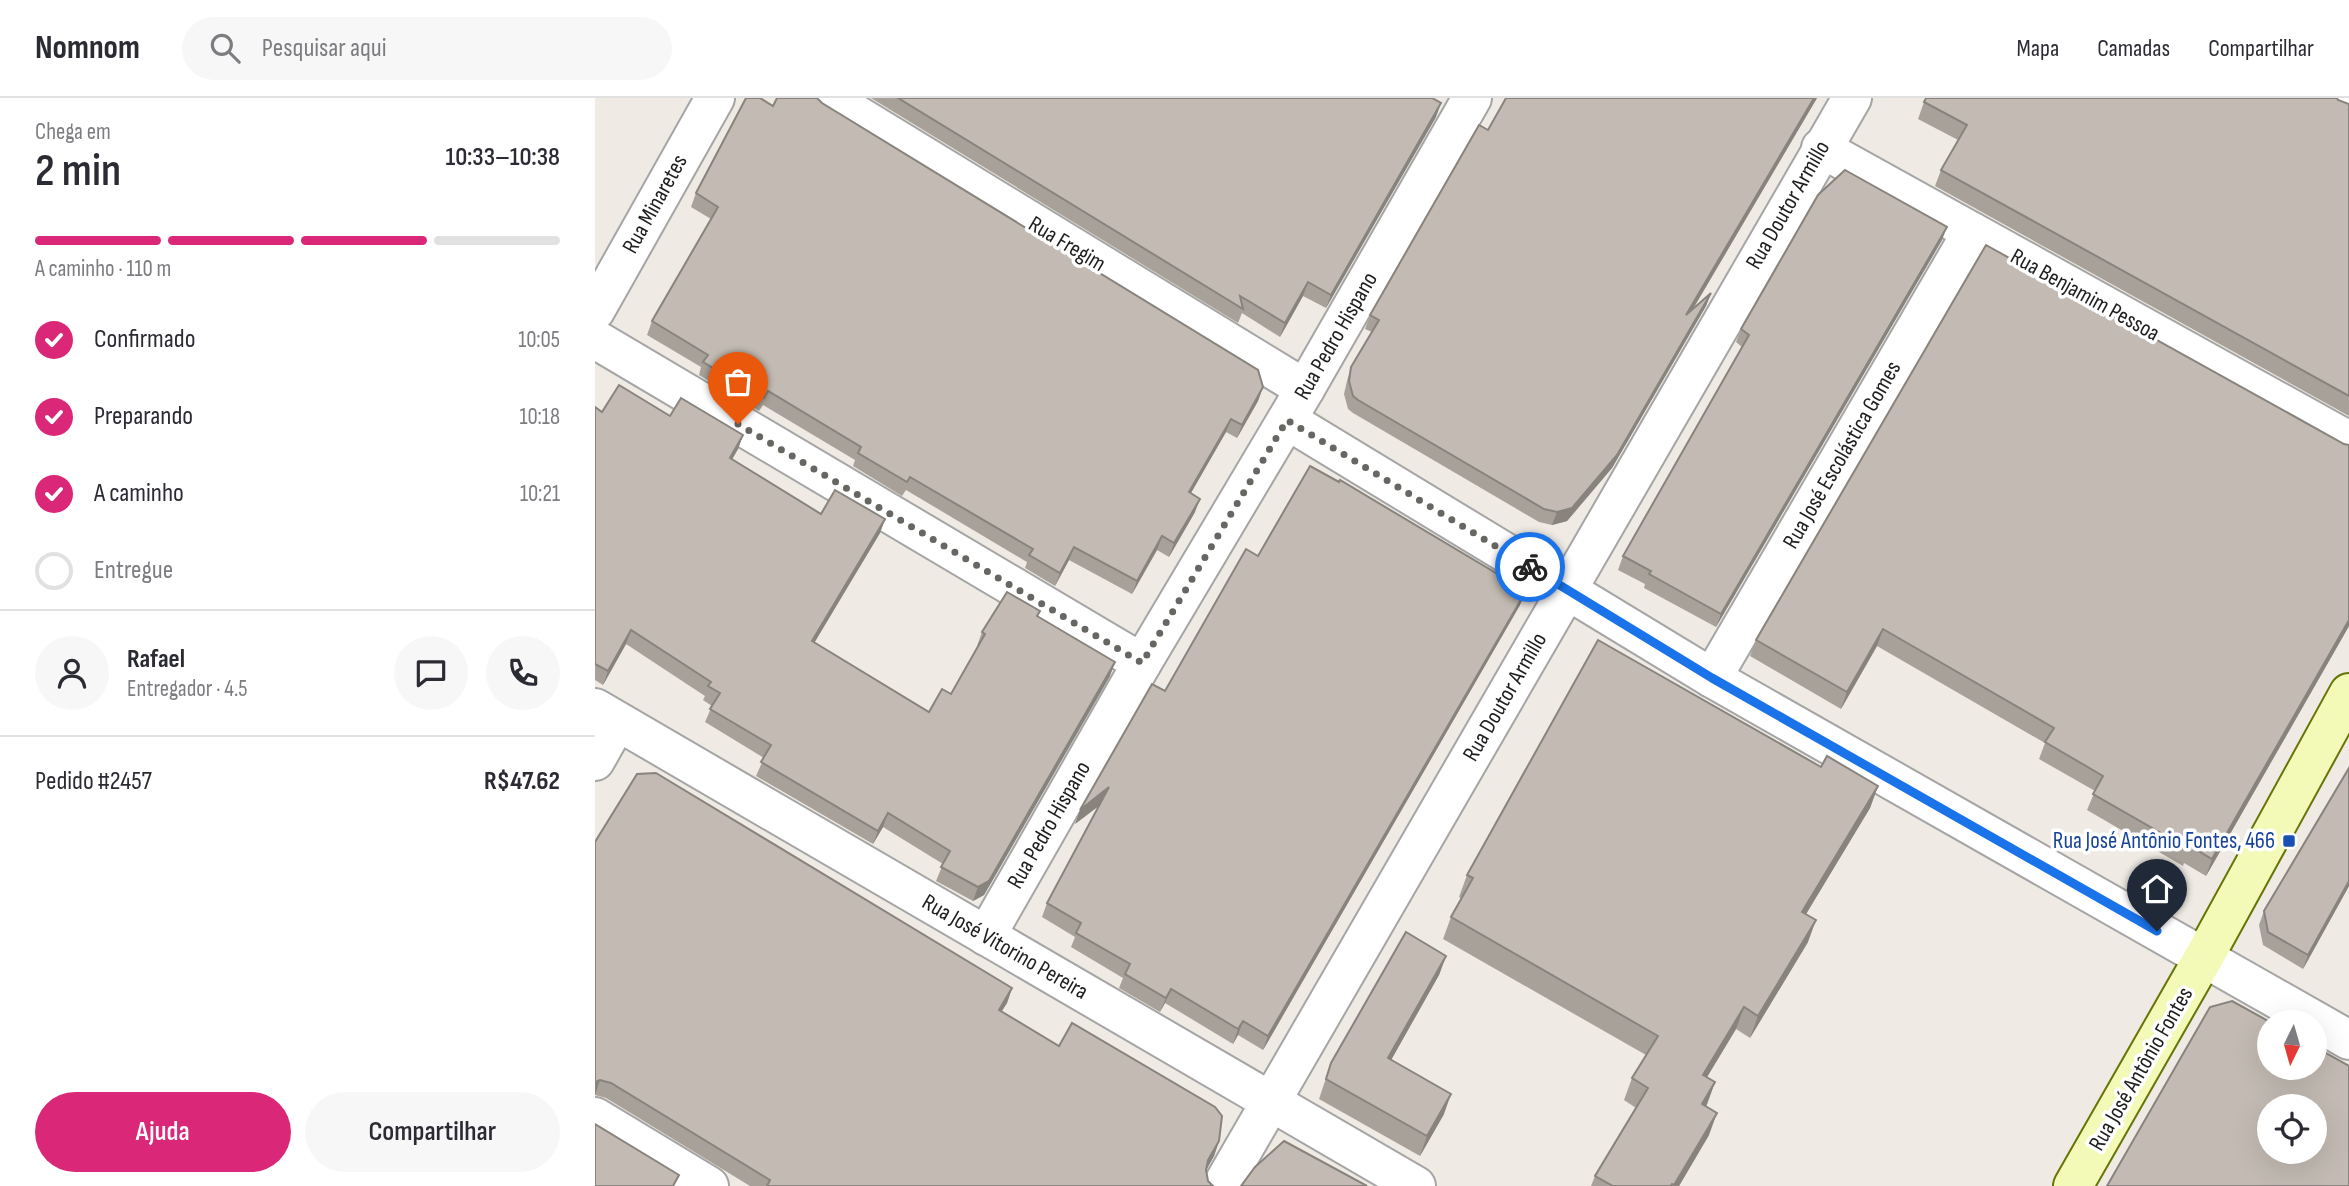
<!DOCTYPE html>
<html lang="pt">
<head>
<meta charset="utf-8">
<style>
	:root { --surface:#fff; --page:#f7f7f7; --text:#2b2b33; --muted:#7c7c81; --line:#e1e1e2; --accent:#db2777 }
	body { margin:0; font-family:"Sofia Sans Condensed",sans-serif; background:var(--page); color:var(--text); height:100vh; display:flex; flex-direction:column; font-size:26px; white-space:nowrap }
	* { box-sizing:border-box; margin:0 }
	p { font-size:23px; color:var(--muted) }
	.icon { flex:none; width:38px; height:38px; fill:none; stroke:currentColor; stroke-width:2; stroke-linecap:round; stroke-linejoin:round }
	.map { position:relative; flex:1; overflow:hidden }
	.details { display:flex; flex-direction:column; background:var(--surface); width:595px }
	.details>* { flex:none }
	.needle { width:46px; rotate:185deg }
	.fabs { position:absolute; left:1662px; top:912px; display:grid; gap:14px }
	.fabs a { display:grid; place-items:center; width:70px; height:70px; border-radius:50%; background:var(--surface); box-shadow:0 7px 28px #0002; font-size:35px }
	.pin { position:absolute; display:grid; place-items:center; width:60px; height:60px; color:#fff; margin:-72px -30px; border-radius:50% 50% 50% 0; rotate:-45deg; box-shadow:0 0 7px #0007 }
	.pin .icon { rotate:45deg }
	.courier { position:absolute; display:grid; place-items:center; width:70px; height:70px; margin:-35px; border:5px solid #1a73e8; border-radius:50%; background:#fff; color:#222; box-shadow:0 2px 9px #0007 }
	.summary em { font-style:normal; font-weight:600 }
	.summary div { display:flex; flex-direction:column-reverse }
	.summary { display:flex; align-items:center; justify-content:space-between; height:119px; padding:0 35px }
	h1 { font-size:46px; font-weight:600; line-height:52px }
	.bar { display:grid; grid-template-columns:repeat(4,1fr); gap:10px 7px; align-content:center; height:84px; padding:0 35px }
	.bar i { height:9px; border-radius:5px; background:var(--line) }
	.bar .current { background:var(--accent) }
	.bar p { grid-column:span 4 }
	.line { display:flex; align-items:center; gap:18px; padding:0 35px; border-top:2px solid var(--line) }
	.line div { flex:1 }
	.round { display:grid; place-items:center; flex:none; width:74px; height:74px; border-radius:37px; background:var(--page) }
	ol { padding:0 35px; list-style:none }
	li { display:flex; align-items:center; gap:21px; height:77px }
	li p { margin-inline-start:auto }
	li .icon { padding:7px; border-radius:50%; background:var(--accent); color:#fff; stroke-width:4 }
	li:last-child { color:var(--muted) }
	li i { width:38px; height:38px; border:4px solid var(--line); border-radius:50% }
	.cta { display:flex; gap:14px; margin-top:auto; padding:14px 35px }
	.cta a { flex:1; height:80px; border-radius:42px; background:var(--accent); color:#fff; font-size:28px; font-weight:600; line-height:80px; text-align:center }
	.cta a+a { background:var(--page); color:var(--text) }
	header { display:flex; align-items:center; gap:42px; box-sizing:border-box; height:98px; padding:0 35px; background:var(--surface); border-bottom:2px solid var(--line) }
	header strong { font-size:33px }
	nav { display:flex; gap:38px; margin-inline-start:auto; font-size:24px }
	.search { width:490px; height:63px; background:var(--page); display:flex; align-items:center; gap:18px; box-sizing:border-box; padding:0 24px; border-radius:38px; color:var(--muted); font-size:26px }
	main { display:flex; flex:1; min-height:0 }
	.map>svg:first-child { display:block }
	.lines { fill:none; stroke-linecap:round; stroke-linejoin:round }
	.street-casing { stroke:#a5a5a5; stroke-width:42 }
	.secondary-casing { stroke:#647405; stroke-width:42 }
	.street { stroke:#fff; stroke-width:38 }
	.secondary { stroke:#f3f9b7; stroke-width:38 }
	.wall { fill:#a8a19a }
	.shaded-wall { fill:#88837d }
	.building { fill:#c3bbb3; stroke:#88837d; stroke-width:2; fill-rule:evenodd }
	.done { stroke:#676663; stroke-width:7; stroke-dasharray:0 12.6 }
	.route { stroke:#1a73e8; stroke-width:9 }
	.transit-dot { fill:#1a4fb4; stroke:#fff; stroke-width:2.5 }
	.labels { text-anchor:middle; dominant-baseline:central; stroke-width:7; stroke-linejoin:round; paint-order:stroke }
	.street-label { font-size:23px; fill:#1e1e1e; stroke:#fff }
	.transit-label { font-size:23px; fill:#164399; stroke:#fff; text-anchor:end }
</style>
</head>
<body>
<header>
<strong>Nomnom</strong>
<div class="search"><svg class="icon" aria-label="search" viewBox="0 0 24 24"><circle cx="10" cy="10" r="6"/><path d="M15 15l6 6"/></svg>Pesquisar aqui</div>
<nav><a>Mapa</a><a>Camadas</a><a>Compartilhar</a></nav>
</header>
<main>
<section class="details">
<div class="summary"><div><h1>2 min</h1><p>Chega em</p></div><em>10:33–10:38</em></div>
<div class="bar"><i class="current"></i><i class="current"></i><i class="current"></i><i></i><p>A caminho · 110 m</p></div>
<ol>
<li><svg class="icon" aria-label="check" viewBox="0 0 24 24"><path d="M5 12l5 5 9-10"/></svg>Confirmado<p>10:05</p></li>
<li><svg class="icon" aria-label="check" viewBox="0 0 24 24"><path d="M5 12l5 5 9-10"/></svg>Preparando<p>10:18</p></li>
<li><svg class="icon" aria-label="check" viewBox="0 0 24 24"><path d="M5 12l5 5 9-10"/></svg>A caminho<p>10:21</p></li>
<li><i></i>Entregue</li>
</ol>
<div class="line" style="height:126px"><a class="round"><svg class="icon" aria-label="person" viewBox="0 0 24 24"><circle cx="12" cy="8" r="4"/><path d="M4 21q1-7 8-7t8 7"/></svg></a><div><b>Rafael</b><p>Entregador · 4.5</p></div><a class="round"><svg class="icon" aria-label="chat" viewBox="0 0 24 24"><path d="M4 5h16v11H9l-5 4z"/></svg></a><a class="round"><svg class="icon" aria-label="phone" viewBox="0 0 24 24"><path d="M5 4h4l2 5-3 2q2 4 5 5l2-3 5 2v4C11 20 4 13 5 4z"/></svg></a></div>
<div class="line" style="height:91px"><div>Pedido #2457</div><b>R$47.62</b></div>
<div class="cta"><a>Ajuda</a><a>Compartilhar</a></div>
</section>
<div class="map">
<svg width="1754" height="1088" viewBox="0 0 1754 1088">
	<rect width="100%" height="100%" fill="#efebe4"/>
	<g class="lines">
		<defs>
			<g id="street">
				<path d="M234,0l476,291"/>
				<path d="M1749,0l5,3"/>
				<path d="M1226,50l528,293"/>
				<path d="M0,213l120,-213"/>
				<path d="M0,241l547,324"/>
				<path d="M692,322l425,258 637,362"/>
				<path d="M1117,580l260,-446"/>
				<path d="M0,610l821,478"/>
				<path d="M0,663l22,-39"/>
				<path d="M391,838l156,-273 163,-274 167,-291"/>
				<path d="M0,1019l114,69"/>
				<path d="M627,1088l630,-1088"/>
			</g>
			<path id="secondary" d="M1478,1088l131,-229 145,-264"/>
		</defs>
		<use href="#street" class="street-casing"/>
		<use href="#secondary" class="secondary-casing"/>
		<use href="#street" class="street"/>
		<use href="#secondary" class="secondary"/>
	</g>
	<g class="wall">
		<path d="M276,0h561l4,19 -110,191 -23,-12 -23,41 -38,-24 -4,10z"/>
		<path d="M911,0h311l-124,211 18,-16 -5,13 -94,162 -45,53 -15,4 -13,-3 -186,-109 -5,-4 -4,-15 3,-13 4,-14 21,-35 -7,-3 5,-14 118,-185z"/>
		<path d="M1743,2l11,4v312l-414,-230 6,-16 17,-30 -40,-21 6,-17z"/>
		<path d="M227,5l441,284 -5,14 -21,37 -11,-6 -35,61 4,19 -26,45 -12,-7 -25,44 -63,-34 -14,26 -30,-18 2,-6 -121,-72 -4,6 -49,-30 2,-6 -92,-55 -4,6 -60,-36 2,-8 -54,-32 5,-14 59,-102 -20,-12 5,-14z"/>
		<path d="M1347,142l-226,387 -72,-39 1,-4 -27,-14 5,-14 119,-209 -6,-5 5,-13z"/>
		<path d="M0,309l7,5 68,4 73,19 -5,14 -6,11 89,54 64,5 -5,14 -66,110 115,69 22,-18 27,-47 -1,-1 5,-14 56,-16 72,60 -126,219 -11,6 -37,-20 7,-17 -60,-37 -10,17 -117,-68 8,-18 -59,-36 7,-16 -9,-6 2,-4 -79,-52 -23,41 -8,-5z"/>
		<path d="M1749,346l5,1v181l-143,250 -22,-13 -1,3 -96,-56 8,-19 -56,-32 6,-16 -168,-97 -36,63 -91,-53 6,-16z"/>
		<path d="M663,458l262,49 -257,445 -25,-15 -5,9 -68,-41 -5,9 -41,-24 4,-10 -52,-31 4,-10 -33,-20 5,-14 53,-98 -25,19z"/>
		<path d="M1226,669l57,19 -8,22 -64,106 2,28 -58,96 -14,-9 -29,48 8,5 -9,25 3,28 -30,51h-88l4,-10 41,-68 -12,-8 8,-22 14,-23 -203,-116 8,-22 10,-19 -2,-1 8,-22z"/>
		<path d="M1754,670v118l-46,83 -40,-24 -4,-20 5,-14z"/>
		<path d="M0,744l417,146 -5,15 -6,9 218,129 -5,15 -8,15 2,10 5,5h-463l-144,-88 -11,-3z"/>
		<path d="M851,858l-7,19 -48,85 53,54 -24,42 -101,-57 12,-36z"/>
	</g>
	<g class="shaded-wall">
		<path d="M1219,0h3l-136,231 5,-14z"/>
		<path d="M846,5l-5,14 -110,191 5,-13z"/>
		<path d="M1352,129l-5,13 -226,387 5,-13z"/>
		<path d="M713,184l-5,14 -23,41 5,-14z"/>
		<path d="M1116,195l-5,13 -94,162 -45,53 -15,4 5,-13z"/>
		<path d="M668,289l-5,14 -21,37 5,-13z"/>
		<path d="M636,321l-5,13 -42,73 5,-13z"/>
		<path d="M148,337l-5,14 -14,23 6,-14z"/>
		<path d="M605,401l-5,13 -26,45 5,-14z"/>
		<path d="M290,421l-5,14 -73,122 5,-14z"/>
		<path d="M567,438l-5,14 -25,44 5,-13z"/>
		<path d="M479,449l-5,13 -14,26 5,-13z"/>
		<path d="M931,493l-6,14 -257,445 5,-14z"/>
		<path d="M1754,522v6l-143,250 6,-17z"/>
		<path d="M1288,531l-6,17 -36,63 6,-17z"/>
		<path d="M36,532l-5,14 -23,41 5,-14z"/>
		<path d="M520,564l-5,14 -126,219 -11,6 5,-14z"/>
		<path d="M1283,688l-8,22 -76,126 8,-22z"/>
		<path d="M514,689l-5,15 -29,22 5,-14z"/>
		<path d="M293,715l-5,14 -10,17 5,-13z"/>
		<path d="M1754,783v5l-46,83 5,-14z"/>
		<path d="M1221,822l-8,22 -58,96 8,-22z"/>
		<path d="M851,858l-7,19 -58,103 7,-20z"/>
		<path d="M417,890l-5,15 -14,22 6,-15z"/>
		<path d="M576,891l-6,14 -5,9 6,-14z"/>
		<path d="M1149,909l-8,22 -41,68 8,-22z"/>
		<path d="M648,923l-5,14 -5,9 5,-15z"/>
		<path d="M5,982l-5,15v-13z"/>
		<path d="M1120,984l-8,22 -13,22 8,-22z"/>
		<path d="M856,996l-7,20 -24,42 7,-20z"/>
		<path d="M1122,1015l-8,22 -30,51h-5z"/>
		<path d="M624,1043l-5,15 -11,19 5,-15z"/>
	</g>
	<g class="building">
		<path d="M151,0h14l13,8 4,-8h40l5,5 436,267 5,17 -21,38 -11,-6 -42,73 11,7 -26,44 -12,-7 -25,45 -63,-34 -14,26 -31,-18 4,-6 -123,-72 -3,5 -49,-29 3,-6 -93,-56 -4,7 -61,-36 5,-7 -56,-34 66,-114 -22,-14z"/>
		<path d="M303,0h534l9,5 -110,192 -23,-13 -23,41 -45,-27 3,13z"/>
		<path d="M911,0h308l-128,217 25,-22 -94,162 -45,53 -15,4 -13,-3 -186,-109 -5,-4 -4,-15 2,-14 28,-47 -9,-5 109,-190 9,5z"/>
		<path d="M1331,0h411l1,2 11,4v292l-408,-226 26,-45 -43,-23z"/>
		<path d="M1250,72l102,57 -226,387 -72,-40 2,-3 -28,-15 126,-221 -8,-6 77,-134z"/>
		<path d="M1391,147l358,199 5,1v175l-137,239 -22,-13 -1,3 -96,-55 10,-18 -58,-34 9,-14 -171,-99 -36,63 -91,-52z"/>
		<path d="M24,287l51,31 11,-18 62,37 -13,23 91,56 14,-24 50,29 -73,122 117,71 13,-23 9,5 34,-60 -3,-2 25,-40 33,19 -3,5 78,46 -126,219 -11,6 -37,-20 9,-16 -62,-38 -10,18 -117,-69 10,-17 -61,-36 10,-16 -12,-7 3,-4 -80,-52 -23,41 -13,-7v-257l7,5z"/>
		<path d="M715,368l29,16 1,-2 186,111 -258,445 -25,-15 -5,8 -67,-40 -5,9 -41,-24 5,-10 -54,-31 5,-10 -34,-20 62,-116 -29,23 72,-126 13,7 81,-142 12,7z"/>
		<path d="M1003,542l223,127 6,-11 51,30 -76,126 14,8 -58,96 -14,-9 -41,68 12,7 -13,22 15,9 -43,72 -2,-1 -1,2h-58l-18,-10 53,-88 -16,-10 26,-42 -207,-119 22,-39 -6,-3z"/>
		<path d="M1754,670v113l-41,74 -40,-23 -4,-21z"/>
		<path d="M61,675l356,215 -13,22 60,36 13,-23 143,84 7,9 -3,25 -11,19 -2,10 2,11 5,5h-446l3,-6 -159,-97 -11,-3 -5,2v-240l42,-68z"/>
		<path d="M811,834l40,24 -58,102 63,36 -24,42 -101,-57 5,-16z"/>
		<path d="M1637,903l38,21v46h45v-21l34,19v120h-242l103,-179zM1675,1008h45v46h-45z"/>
		<path d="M0,1026l84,51 -6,11h-78z"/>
		<path d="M689,1043l83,45h-126l14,-19z"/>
	</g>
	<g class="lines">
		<path class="done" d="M143,326l404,239 145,-243 243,147"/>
		<path class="route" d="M935,469l182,111 445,253"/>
	</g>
	<rect class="transit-dot" x="1687" y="736" width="14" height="14" rx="3.5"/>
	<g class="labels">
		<g class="street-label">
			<text transform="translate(60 106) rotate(-61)">Rua Minaretes</text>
			<text transform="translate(1193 107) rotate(-60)">Rua Doutor Armillo</text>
			<text transform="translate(472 146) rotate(31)">Rua Fregim</text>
			<text transform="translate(1490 197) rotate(29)">Rua Benjamim Pessoa</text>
			<text transform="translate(741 238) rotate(-60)">Rua Pedro Hispano</text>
			<text transform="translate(1247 357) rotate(-60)">Rua José Escolástica Gomes</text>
			<text transform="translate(910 599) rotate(-60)">Rua Doutor Armillo</text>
			<text transform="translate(454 727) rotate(-60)">Rua Pedro Hispano</text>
			<text transform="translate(410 849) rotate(30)">Rua José Vitorino Pereira</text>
			<text transform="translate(1546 971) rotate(-60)">Rua José Antônio Fontes</text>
		</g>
		<g class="transit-label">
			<text x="1680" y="743">Rua José Antônio Fontes, 466</text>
		</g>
	</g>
</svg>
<div class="fabs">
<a><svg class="needle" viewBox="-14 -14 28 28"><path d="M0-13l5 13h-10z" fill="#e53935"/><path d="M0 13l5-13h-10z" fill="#7c7c81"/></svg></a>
<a><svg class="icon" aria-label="locate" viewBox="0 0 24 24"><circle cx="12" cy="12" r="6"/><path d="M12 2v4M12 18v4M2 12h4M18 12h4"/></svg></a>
</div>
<div class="pin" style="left:143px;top:326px;background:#ea580c"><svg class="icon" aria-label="bag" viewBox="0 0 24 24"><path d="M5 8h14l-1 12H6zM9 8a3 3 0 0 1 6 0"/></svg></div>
<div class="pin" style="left:1562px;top:833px;background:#1f2937"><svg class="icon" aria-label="home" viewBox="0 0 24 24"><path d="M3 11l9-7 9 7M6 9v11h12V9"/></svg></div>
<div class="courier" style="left:935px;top:469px"><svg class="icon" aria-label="bike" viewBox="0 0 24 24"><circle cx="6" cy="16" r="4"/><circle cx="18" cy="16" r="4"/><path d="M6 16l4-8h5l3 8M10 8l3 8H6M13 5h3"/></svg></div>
</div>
</main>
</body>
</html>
